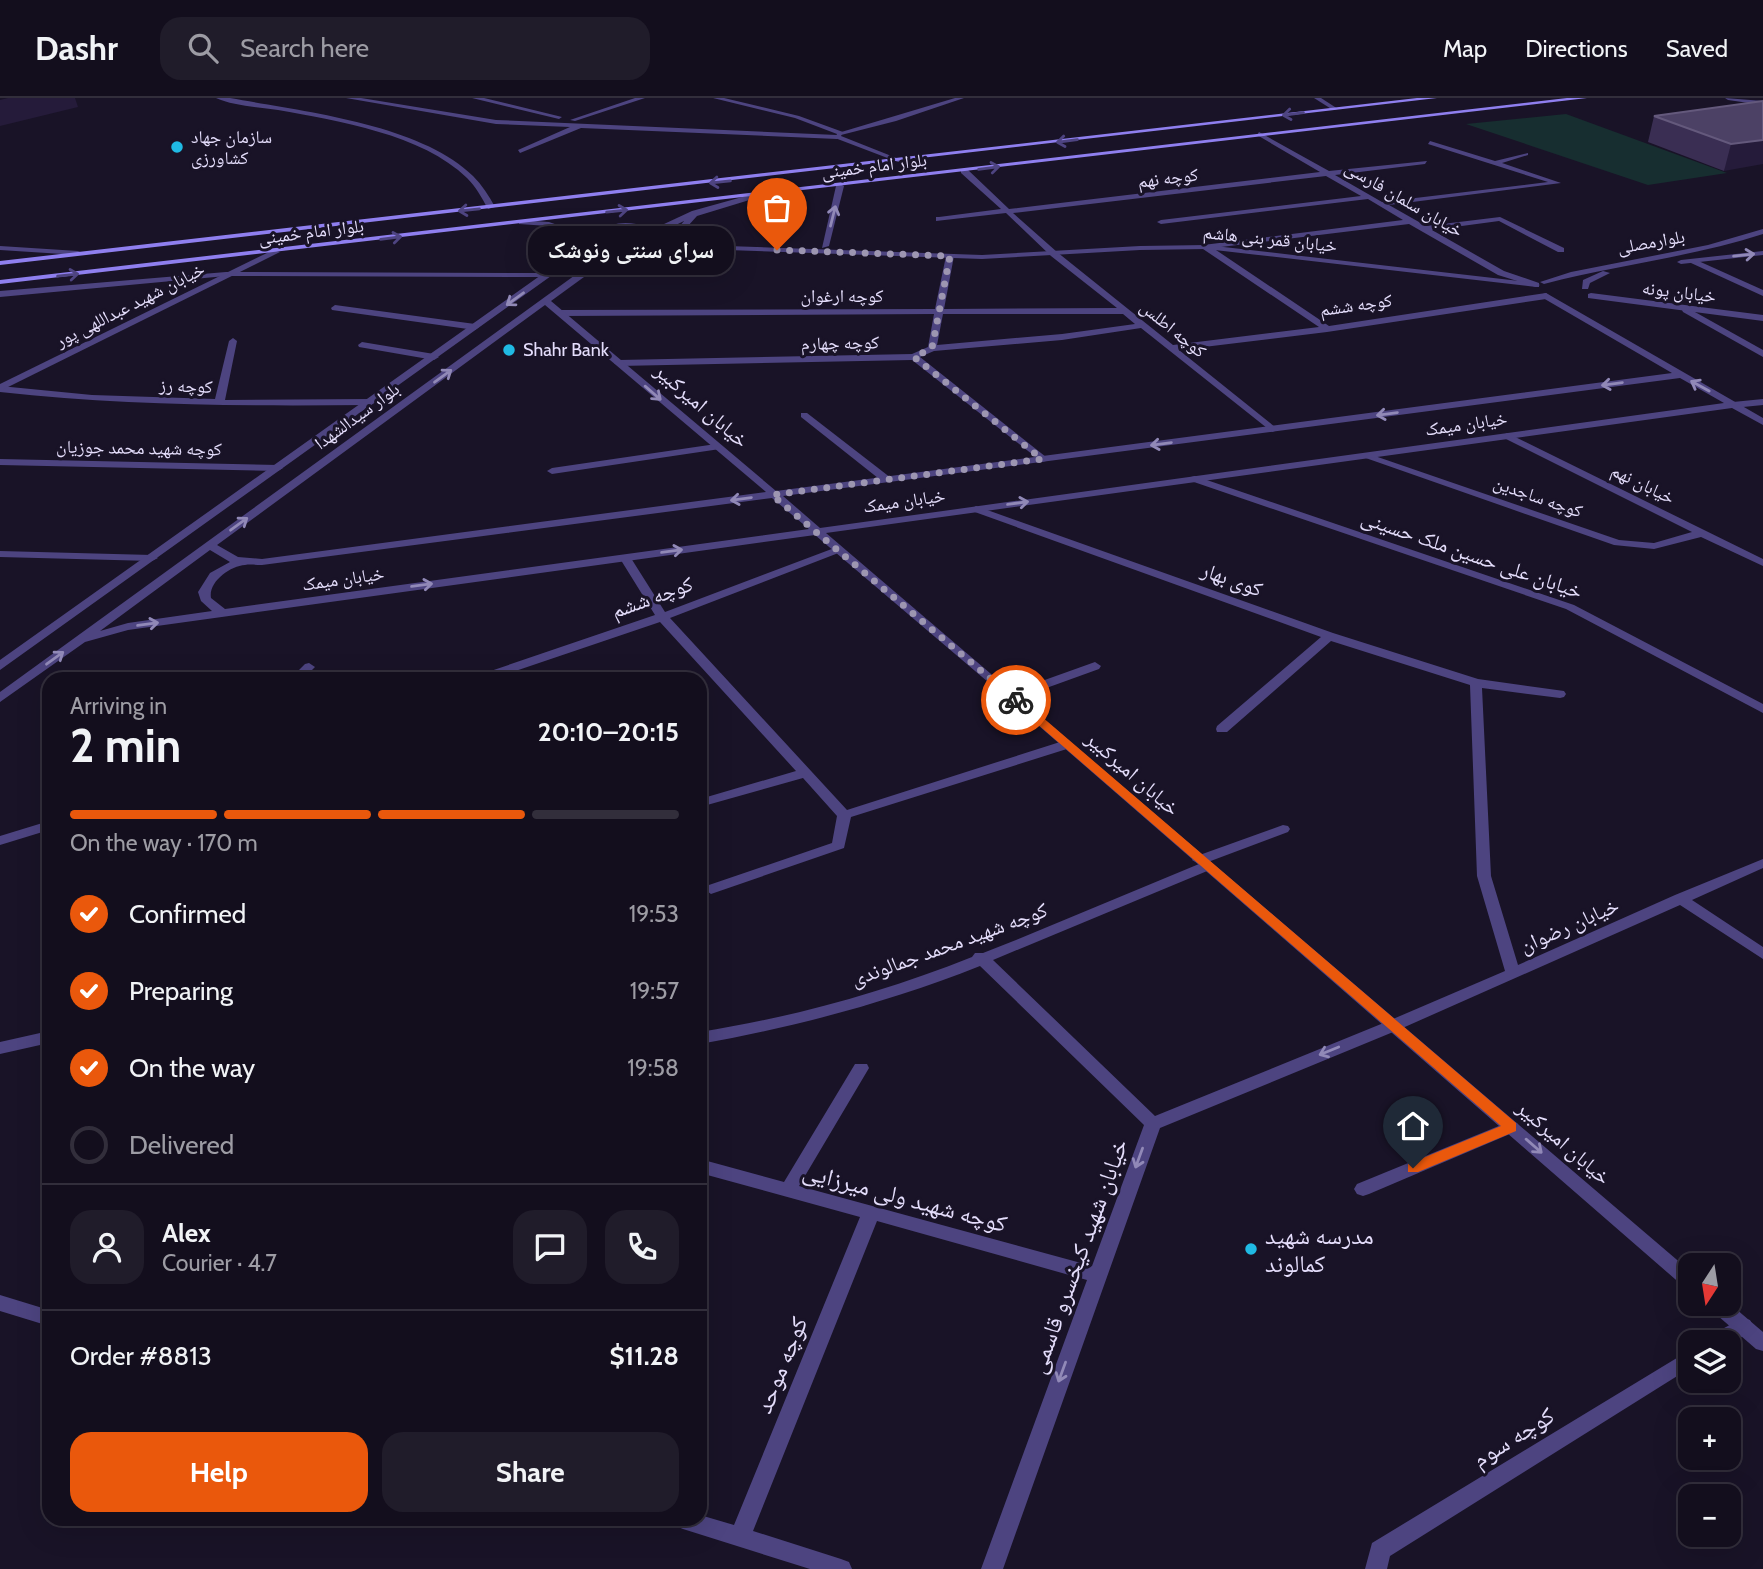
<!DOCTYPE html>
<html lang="en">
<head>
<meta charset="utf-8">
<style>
	:root { --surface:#130e1d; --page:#201c2a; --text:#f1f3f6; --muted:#9d9ca4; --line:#322e3b; --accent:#ea580c }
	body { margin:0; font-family:Cabin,"Noto Naskh Arabic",sans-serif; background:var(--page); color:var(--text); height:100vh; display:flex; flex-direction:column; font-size:26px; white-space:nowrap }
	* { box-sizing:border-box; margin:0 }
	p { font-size:23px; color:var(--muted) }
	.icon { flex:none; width:38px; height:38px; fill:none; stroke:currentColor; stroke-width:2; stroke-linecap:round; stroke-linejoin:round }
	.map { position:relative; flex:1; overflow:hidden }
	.panel { position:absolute; left:42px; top:574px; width:665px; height:854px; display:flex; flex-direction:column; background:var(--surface); border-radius:21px; box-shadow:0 7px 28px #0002,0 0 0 2px var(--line) }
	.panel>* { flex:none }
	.needle { width:46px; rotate:192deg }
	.buttons { position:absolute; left:1678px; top:1155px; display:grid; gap:14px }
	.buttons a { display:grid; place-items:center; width:63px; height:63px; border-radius:14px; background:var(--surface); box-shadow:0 7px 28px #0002,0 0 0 2px var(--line); font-size:35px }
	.pin { position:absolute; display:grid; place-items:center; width:60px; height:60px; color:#fff; margin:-72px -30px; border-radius:50% 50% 50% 0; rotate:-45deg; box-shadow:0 0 7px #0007 }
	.pin .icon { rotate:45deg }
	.courier { position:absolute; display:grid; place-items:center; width:70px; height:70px; margin:-35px; border:5px solid #ea580c; border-radius:50%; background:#fff; color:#222; box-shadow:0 2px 9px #0007 }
	.bubble { position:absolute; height:49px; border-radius:21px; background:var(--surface); box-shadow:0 7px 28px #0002,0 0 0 2px var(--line); font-size:23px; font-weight:800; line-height:49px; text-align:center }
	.head em { font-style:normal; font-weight:800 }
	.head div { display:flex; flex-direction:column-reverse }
	.head { display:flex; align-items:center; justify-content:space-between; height:119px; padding:0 28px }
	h1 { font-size:46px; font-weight:800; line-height:52px }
	.bar { display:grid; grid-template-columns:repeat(4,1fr); gap:10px 7px; align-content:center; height:84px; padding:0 28px }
	.bar i { height:9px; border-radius:5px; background:var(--line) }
	.bar .active { background:var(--accent) }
	.bar p { grid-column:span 4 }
	.line { display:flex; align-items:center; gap:18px; padding:0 28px; border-top:2px solid var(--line) }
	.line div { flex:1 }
	.round { display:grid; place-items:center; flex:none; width:74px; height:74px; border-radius:21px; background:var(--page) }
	ol { padding:0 28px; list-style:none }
	li { display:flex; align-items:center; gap:21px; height:77px }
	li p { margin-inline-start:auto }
	li .icon { padding:7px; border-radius:50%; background:var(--accent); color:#fff; stroke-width:4 }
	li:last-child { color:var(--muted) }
	li i { width:38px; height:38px; border:4px solid var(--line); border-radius:50% }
	.primary-button { display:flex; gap:14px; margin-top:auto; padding:14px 28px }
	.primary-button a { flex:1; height:80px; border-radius:21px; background:var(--accent); color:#fff; font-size:28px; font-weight:800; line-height:80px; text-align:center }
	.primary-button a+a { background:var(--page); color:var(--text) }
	header { display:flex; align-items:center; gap:42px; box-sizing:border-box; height:98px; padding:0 35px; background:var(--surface); border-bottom:2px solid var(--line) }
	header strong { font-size:33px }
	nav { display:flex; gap:38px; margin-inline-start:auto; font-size:24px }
	.search { width:490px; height:63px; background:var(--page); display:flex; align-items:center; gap:18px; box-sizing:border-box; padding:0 24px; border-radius:21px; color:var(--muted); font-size:26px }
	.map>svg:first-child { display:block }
	.green { fill:#172e30 }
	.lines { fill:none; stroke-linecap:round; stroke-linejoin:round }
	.minor { fill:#4d4480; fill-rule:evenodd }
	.tertiary { fill:#4d4480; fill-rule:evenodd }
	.secondary { fill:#8f7fef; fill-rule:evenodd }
	.wall { fill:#3a2e53 }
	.shaded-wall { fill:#251b3a }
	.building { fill:#4c4165; stroke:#64597c; stroke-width:2 }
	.oneway { stroke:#4e4481 }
	.oneway2 { stroke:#9189b7 }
	.route { fill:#ea580c }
	.done { stroke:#9d96b1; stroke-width:7; stroke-dasharray:0 12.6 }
	.poi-dot { fill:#20bae4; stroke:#191327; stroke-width:2.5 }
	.labels { text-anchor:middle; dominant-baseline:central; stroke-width:6; stroke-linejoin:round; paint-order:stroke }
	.far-poi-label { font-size:18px; fill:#e4ddfb; stroke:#191327; text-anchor:start }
	.far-street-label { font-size:18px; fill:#e4ddfb; stroke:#191327 }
	.street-label { font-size:21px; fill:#e4ddfb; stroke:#191327 }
	.near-street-label { font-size:24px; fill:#e4ddfb; stroke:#191327 }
	.near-poi-label { font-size:24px; fill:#e4ddfb; stroke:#191327; text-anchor:start }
</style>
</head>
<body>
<header>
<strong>Dashr</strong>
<div class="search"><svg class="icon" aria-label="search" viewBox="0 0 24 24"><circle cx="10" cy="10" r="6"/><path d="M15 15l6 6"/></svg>Search here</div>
<nav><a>Map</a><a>Directions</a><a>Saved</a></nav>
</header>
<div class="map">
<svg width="1763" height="1471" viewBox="0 0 1763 1471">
	<rect width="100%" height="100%" fill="#191327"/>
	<path class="green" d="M1566,16l161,59 -79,12 -182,-61z"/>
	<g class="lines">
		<g class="minor">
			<path d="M216,0h14c71,13 191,26 243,78 9,9 16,20 22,31l-7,2c-6,-11 -12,-22 -21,-31 -45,-44 -129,-57 -189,-68 -19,-3 -45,-4 -62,-12z"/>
			<path d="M346,0h15l135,22 341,15 3,2 -3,2 -256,-11 -61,25 -2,-3 52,-23 -74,-3z"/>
			<path d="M472,0h12l78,19 -3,2z"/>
			<path d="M635,0h10l-70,23 -5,-1z"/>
			<path d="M955,0h9l-68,23 -55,14 -3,-2z"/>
			<path d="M1725,0l38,3v4l-35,-5z"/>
			<path d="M1259,34l70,39 98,-10 -2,3 -90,11 47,27 166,-20 -120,-38 2,-3 65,20 33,-8v2l-26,8 59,20 -172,22 37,21 74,-9 64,31v4h-6l-59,-31 -67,9 72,41 35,12v4h-3l-38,-12 -89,-51 -196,24 116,78 217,-33 4,3 -4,3 -219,33 -148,18 96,77v4l-3,1 -131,-104 -79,12 -128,11 -14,6 126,100v4l-4,1 -130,-102 -293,6 -5,-3 5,-3 293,-6 16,-7 6,-33 -374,2 -4,-3 4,-3 375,-1 11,-53 4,-2 4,2 -10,53 173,-1 -66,-52 -45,-43 -70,8v-4h3l62,-8 -40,-36v-4h6l42,40 311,-37 -63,-37zM1326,78l35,20 -200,24 -4,2 4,2 207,-25 35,21 -200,25v4l116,78 -146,18 -116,-93 -44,-39zM943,216h180l12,10 -73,10 -125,11z"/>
			<path d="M840,86l4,2 -15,60 -7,2 14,-62z"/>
			<path d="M1694,161l69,31v6l-72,-33 -1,-2z"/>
			<path d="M226,174l322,1 4,2 -4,2 -322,-1 -226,21v-6z"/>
			<path d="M335,207l140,19 4,3 -4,3 -143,-20 -1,-2z"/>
			<path d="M1686,209l77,43v7l-80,-45 -1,-2z"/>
			<path d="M233,240l4,3 -12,59 146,-1 5,3 -5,3c-124,1 -247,1 -371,-13v-6l92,9 123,4 14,-58z"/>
			<path d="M362,244l72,12 5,3 -5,3 -75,-13 -1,-2z"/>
			<path d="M1763,301v6l-30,3 -5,-3 5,-3z"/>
			<path d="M801,315h6l84,65v4h-8l-82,-65z"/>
			<path d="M1507,335l256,126v7l-62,-29 -47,12 -40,-4 -254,-89 9,-2 250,86 35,3 38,-11 -188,-94 -2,-2z"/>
			<path d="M716,346l5,3 -1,2 -168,25 -5,-3 5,-3z"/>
			<path d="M0,361l278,6 5,3 -5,3 -278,-6z"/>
			<path d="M1195,378l379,129 189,99v9l-197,-104 -375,-128v-4z"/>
			<path d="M976,408l357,127 145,46 86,12 2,3 -2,3 -4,1 -78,-10 9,188 27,89 157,-70 88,-36v9l-71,32 71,47v12l-83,-54 -282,125 -238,98 -157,441h-22l106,-289 -210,-59 -124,310 88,28 8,3 3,7h-42l-127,-40 -7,-3 -4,-7h28v-4l34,10 126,-308 -160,-44v-14l84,23 71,-118h12l2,4 -70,118 293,80 52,-141 -164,-159c-91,36 -184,61 -280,78v-12c94,-15 184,-40 272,-75l3,-4h8l33,-13 183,-76 -7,-4 2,-3 89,-32 5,1 2,3 -2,3 -80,30 6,4 -2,3 -219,91 162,156 231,-94 119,-51 -28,-95 -7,-191 -139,-44 -104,91h-10l-1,-3 1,-3 104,-89 -349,-126 -1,-2z"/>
			<path d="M837,449l6,3 -2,2 -171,66 177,192 213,-68h10l2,3 -2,3 -219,69 -7,31 -133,46 -7,-5 2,-3 126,-43 5,-27 -34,-38 -103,29v-8l96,-28 -136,-149 -168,57h-18l2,-3 179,-61 -36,-58 2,-2h8l36,57z"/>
			<path d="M0,453l152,4 6,3 -6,3 -152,-4z"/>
			<path d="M1095,564l6,4 -2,3 -83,30h-8l-2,-3 2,-3z"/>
			<path d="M309,565l6,4 -12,12h-13l15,-15z"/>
			<path d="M49,723v9l-49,15v-9z"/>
			<path d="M49,933v12l-49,11v-12z"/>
			<path d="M1511,1023l6,2 3,4 -3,4 -148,63 -6,2 -6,-2 -3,-5 3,-5z"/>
			<path d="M0,1197l49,15v16l-49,-15z"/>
			<path d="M1743,1220l7,2 3,6 -3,6 -21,12 -23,-2 3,-6z"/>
			<path d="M1690,1252v18l-300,188 -3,13h-22l7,-26z"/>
		</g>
		<g class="tertiary">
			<path d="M713,0h11l75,18 44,16 -2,4 63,25 -6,1 -63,-24 2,-4 -42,-16z"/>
			<path d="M1314,0h7l17,11 -5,1z"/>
			<path d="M753,96l4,2 -1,2 -59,18 -10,11 1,4 31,7v4l-37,-7 -3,-8 5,-6 -65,32 23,-5 56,-3 284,10 158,-9 66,-1 330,38 4,2 -4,2 -330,-38 -66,1 -158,9 -284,-10 -56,3 -36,9 -55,40 225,190 896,-118 -129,-75v-4l3,-1 217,125v7l-31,-17 -906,125 864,738v17l-7,-2 -675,-587 -193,-164 -687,95 -43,12 -85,60v-10l600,-435 42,-23 -1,-4c-29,-10 -49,13 -69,31l-572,409v-10l565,-402 1,-17 -3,-9 -15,-6 -29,-2v-4l30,2 20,7 5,12 -1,10c25,-22 41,-35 75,-24l1,4 43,-20zM545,207l221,187 -504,67 -24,-2 -21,-12zM1680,280l44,25 -904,125 -37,-32zM772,400l37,31 -584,80 -14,-11c-3,-16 19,-32 34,-33 5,-1 11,0 17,0zM210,452l20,12 -20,11 -12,19 3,9 11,10 -84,12 -28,8z"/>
			<path d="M1763,131v5c-71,23 -147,31 -219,50l-4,-2 31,-10 137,-27z"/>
			<path d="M0,148l78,5 4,2 -4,2 -78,-5z"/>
			<path d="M273,152l7,2 -280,139v-7z"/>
			<path d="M1763,153v4l-82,9 -4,-2 4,-2z"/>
			<path d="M1603,173l7,2 -20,10 -2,6h-6l1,-9z"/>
			<path d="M1591,195l172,22v6l-175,-23v-4z"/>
			<path d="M1729,1205l34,29v19l-7,-2 -46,-40 -2,-5z"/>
		</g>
		<g class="secondary">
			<path d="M1417,0h20l-1437,167v-4z"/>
			<path d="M1567,0h20l-1587,186v-4z"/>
		</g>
	</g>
	<path class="wall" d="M1763,3l-39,70 -76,-29 6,-26z"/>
	<g class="shaded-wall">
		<path d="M8,0h67l3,9 -78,19v-26z"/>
		<path d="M1763,42v24l-39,7 7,-27z"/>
	</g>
	<path class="building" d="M1763,3v39l-32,4 -77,-28z"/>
	<defs><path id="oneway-shaft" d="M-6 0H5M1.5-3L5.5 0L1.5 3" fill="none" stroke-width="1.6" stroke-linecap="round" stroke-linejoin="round" transform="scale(1.75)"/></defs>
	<g class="oneway">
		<use href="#oneway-shaft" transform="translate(1293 16) rotate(173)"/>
		<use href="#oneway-shaft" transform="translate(1067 43) rotate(173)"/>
		<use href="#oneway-shaft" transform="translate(989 70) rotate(-7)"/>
		<use href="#oneway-shaft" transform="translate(720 84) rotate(174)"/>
		<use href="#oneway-shaft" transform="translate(469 112) rotate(174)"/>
		<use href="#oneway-shaft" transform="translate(617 113) rotate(-6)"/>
		<use href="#oneway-shaft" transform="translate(391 140) rotate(-7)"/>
		<use href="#oneway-shaft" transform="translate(68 177) rotate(-6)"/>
	</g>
	<g class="oneway2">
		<use href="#oneway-shaft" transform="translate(833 118) rotate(-76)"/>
		<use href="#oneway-shaft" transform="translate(1744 157) rotate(-6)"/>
		<use href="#oneway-shaft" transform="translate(515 201) rotate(144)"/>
		<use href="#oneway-shaft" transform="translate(443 278) rotate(-36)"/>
		<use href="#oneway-shaft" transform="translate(1612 286) rotate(172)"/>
		<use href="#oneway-shaft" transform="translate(1700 288) rotate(-151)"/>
		<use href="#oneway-shaft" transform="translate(653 295) rotate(41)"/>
		<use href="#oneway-shaft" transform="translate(1387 316) rotate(172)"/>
		<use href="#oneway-shaft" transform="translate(1161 346) rotate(172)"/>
		<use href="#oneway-shaft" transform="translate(741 401) rotate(172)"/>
		<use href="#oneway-shaft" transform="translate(1018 405) rotate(-8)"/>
		<use href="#oneway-shaft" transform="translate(239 426) rotate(-36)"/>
		<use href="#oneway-shaft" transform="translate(672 453) rotate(-8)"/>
		<use href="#oneway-shaft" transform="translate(422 487) rotate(-8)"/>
		<use href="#oneway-shaft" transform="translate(148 526) rotate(-8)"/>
		<use href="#oneway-shaft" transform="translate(55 560) rotate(-36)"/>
		<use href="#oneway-shaft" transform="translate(1329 953) rotate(158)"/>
		<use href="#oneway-shaft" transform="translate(1534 1048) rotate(41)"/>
		<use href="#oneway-shaft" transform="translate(1139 1060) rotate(110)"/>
		<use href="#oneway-shaft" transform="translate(1062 1274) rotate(110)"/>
	</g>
	<path class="route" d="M1012,600h8l496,425v8l-98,41h-10v-8l93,-38 -489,-424z"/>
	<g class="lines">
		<path class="done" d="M777,152l173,6 -18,92 -18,9 128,102 -270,36 244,205"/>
	</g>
	<g class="poi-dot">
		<circle cx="177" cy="49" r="7"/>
		<circle cx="509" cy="252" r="7"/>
		<circle cx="1251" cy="1151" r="7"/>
	</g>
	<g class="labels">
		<g class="far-poi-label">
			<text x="191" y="39">سازمان جهاد<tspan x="191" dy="21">کشاورزی</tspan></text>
			<text x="523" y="252">Shahr Bank</text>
		</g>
		<g class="far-street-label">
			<text transform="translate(874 68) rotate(-7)">بلوار امام خمینی</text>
			<text transform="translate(1168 80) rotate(-7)">کوچه نهم</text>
			<text transform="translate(1404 101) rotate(30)">خیابان سلمان فارسی</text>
			<text transform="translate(311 134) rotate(-7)">بلوار امام خمینی</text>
			<text transform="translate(1270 141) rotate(6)">خیابان قمر بنی هاشم</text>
			<text transform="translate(1651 144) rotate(-10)">بلوارمصلی</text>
			<text transform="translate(1679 194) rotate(7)">خیابان پونه</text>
			<text x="842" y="198">کوچه ارغوان</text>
			<text transform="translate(130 207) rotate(-27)">خیابان شهید عبداللهی پور</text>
			<text transform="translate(1356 207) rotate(-8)">کوچه ششم</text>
			<text transform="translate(1173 231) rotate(39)">کوچه اطلس</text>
			<text transform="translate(840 245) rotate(-1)">کوچه چهارم</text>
			<text transform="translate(186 288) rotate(2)">کوچه رز</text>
			<text transform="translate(357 318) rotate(-36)">بلوار سیدالشهدا</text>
			<text transform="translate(1466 326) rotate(-8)">خیابان میمک</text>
			<text transform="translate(139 350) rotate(1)">کوچه شهید محمد جوزیان</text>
			<text transform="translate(1643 386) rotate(26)">خیابان نهم</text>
			<text transform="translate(1538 399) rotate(19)">کوچه ساجدین</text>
			<text transform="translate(904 403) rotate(-8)">خیابان میمک</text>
			<text transform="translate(343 481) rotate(-8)">خیابان میمک</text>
		</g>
		<g class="street-label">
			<text transform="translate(702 307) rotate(41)">خیابان امیرکبیر</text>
			<text transform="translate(1472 456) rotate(19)">خیابان علی حسین ملک حسینی</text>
			<text transform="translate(1232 481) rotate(20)">کوی بهار</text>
			<text transform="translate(652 499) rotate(-20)">کوچه ششم</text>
			<text transform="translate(1133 675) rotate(41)">خیابان امیرکبیر</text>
			<text transform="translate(1569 827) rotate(-24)">خیابان رضوان</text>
			<text transform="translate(949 846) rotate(-20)">کوچه شهید محمد جمالوندی</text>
			<text transform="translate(1564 1044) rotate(41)">خیابان امیرکبیر</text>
		</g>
		<g class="near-street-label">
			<text transform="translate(905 1099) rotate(15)">کوچه شهید ولی میرزایی</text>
			<text transform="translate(1078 1158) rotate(-70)">خیابان شهید کیخسرو قاسمی</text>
			<text transform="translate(781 1267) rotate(-68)">کوچه موحد</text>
			<text transform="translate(1513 1339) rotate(-32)">کوچه سوم</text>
		</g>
		<g class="near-poi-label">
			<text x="1265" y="1137">مدرسه شهید<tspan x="1265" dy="28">کمالوند</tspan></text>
		</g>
	</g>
</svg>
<div class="buttons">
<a><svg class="needle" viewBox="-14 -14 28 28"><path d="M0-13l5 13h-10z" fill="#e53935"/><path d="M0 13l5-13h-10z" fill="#9d9ca4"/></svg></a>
<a><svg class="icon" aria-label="layers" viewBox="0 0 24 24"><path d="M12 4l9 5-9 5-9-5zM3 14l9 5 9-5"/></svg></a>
<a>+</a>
<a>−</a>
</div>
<div class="pin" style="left:777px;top:152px;background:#ea580c"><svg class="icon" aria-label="bag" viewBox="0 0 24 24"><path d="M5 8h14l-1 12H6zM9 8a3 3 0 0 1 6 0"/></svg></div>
<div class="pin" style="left:1413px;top:1070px;background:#1f2937"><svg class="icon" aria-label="home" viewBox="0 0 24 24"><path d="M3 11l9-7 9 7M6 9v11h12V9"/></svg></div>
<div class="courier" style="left:1016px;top:602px"><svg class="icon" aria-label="bike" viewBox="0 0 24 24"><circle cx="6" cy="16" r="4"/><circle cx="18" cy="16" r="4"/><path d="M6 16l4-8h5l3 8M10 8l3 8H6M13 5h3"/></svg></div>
<div class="bubble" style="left:528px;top:128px;width:206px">سرای سنتی ونوشک</div>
<section class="panel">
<div class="head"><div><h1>2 min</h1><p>Arriving in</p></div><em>20:10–20:15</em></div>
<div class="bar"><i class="active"></i><i class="active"></i><i class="active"></i><i></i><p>On the way · 170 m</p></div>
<ol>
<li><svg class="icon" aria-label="check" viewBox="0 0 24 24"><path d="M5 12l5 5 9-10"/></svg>Confirmed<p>19:53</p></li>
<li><svg class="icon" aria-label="check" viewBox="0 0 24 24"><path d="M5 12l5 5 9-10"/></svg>Preparing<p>19:57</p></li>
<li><svg class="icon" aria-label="check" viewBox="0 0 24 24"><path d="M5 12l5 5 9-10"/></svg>On the way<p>19:58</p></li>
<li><i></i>Delivered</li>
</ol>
<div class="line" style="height:126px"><a class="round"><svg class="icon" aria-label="person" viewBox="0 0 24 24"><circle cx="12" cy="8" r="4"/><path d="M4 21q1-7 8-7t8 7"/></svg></a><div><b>Alex</b><p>Courier · 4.7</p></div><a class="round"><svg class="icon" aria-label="chat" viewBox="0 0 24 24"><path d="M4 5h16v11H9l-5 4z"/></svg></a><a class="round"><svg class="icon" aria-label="phone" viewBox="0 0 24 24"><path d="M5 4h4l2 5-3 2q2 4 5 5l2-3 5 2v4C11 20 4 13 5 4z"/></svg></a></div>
<div class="line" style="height:91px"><div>Order #8813</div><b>$11.28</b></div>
<div class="primary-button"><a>Help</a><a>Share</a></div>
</section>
</div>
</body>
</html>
